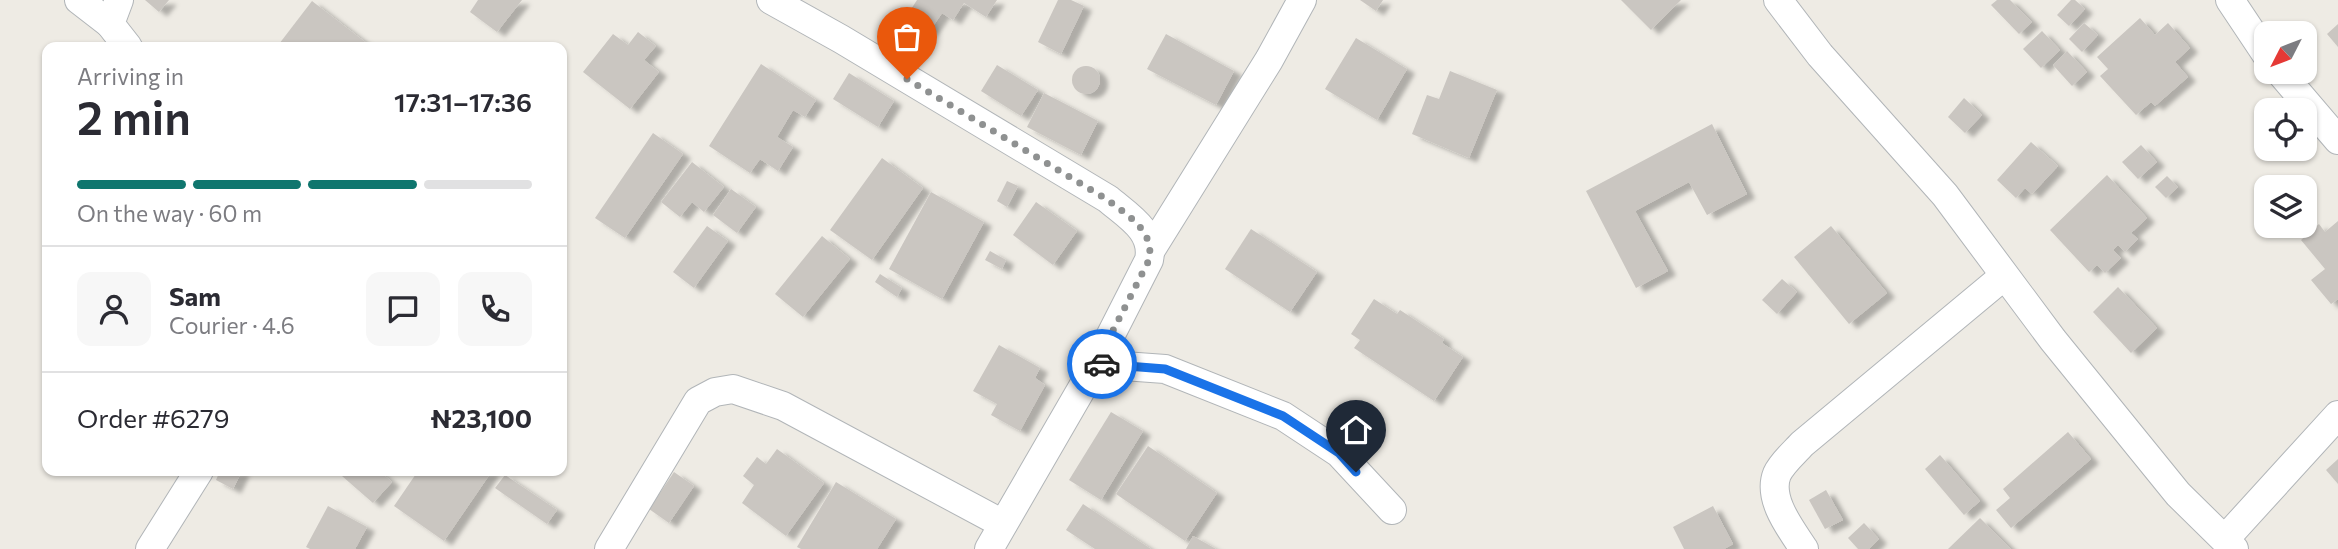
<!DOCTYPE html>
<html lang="en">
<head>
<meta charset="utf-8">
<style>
	:root { --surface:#fff; --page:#f7f7f7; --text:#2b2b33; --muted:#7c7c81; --line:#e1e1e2; --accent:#0f766e }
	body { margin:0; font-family:Commissioner,sans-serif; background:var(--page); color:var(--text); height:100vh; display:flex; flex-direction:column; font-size:26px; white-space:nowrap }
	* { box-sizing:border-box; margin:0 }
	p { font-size:23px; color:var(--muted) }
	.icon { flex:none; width:38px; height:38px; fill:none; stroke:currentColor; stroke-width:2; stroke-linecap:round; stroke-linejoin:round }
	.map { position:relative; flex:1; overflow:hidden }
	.drawer { position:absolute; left:42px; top:42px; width:525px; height:434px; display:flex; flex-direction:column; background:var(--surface); border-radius:14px; box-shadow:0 2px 5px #0004 }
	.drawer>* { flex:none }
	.needle { width:46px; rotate:228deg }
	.controls { position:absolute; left:2254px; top:21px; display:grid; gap:14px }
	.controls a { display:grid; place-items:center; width:63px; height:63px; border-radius:14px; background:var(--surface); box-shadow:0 2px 5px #0004; font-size:35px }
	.pin { position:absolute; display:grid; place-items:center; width:60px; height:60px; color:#fff; margin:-72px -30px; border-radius:50% 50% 50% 0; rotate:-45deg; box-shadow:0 0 7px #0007 }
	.pin .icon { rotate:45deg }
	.courier { position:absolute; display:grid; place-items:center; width:70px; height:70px; margin:-35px; border:5px solid #1a73e8; border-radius:50%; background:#fff; color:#222; box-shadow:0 2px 9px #0007 }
	.head em { font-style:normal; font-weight:600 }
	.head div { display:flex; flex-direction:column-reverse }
	.head { display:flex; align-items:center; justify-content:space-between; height:119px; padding:0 35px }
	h1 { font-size:46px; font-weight:600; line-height:52px }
	.bar { display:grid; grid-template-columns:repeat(4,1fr); gap:10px 7px; align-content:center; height:84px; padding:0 35px }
	.bar i { height:9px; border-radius:5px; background:var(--line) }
	.bar .on { background:var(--accent) }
	.bar p { grid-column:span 4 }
	.line { display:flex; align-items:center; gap:18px; padding:0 35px; border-top:2px solid var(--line) }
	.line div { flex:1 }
	.round { display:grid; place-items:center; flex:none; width:74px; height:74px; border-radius:14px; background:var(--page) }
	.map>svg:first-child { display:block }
	.building { fill:#cac6c1; filter:url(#shadow) }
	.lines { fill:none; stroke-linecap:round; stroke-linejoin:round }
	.minor-casing { stroke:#b1b5b8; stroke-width:30 }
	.minor { stroke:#fff; stroke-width:28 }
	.done { stroke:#8f9191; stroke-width:7; stroke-dasharray:0 12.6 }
	.route { stroke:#1a73e8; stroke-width:9 }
</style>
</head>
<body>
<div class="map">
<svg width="2338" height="549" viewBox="0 0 2338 549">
	<defs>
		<filter id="shadow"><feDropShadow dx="8" dy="4.5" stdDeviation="2" flood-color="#0004"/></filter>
	</defs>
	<rect width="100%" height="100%" fill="#eeebe4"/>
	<g class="building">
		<path d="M145,0h24l-10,12z"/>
		<path d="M478,0h44l-25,32 -27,-20z"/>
		<path d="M917,0h80l-11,17 -22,-14 -11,17 -11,-7 -13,19 -23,-15z"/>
		<path d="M1058,0h13l13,6 -23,48 -23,-12z"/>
		<path d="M1360,0h23l-7,11z"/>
		<path d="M1621,0h60l-30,30z"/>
		<path d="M1997,0h13l22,22 -13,12 -28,-29z"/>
		<path d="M2071,0h4l10,9 -16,17 -12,-11z"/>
		<path d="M312,1l57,44 -2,2h-84l-4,-3z"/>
		<path d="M2140,18l15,17 13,-12 22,25 -15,14 13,15 -33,29 -4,-4 -15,13 -36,-39 8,-7 -11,-12z"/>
		<path d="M2084,23l14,12 -16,17 -13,-13z"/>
		<path d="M2338,24v23l-11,-13z"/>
		<path d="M2042,31l18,19 -19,18 -18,-19z"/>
		<path d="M638,32l18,14 -12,14 15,12 -29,37 -47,-37 30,-38 15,11z"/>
		<path d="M1166,34l68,37 -18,34 -69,-36z"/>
		<path d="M1356,38l51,31 -30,51 -52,-31z"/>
		<path d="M2067,51l20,21 -15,14 -19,-21z"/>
		<path d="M761,64l55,36 -11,17 -12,-7 -16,27 16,10 -15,24 -18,-12 -10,14 -41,-27z"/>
		<path d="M997,65l41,25 -17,26 -40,-25z"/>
		<circle cx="1086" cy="80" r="14"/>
		<path d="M1450,71l47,19 -28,68 -57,-24 15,-39 12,4z"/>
		<path d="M849,73l45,28 -16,26 -45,-28z"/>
		<path d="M1044,93l54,28 -17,34 -54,-28z"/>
		<path d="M1964,98l18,17 -17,18 -17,-16z"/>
		<path d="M1712,124l35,70 -40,21 -18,-33 -54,29 33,60 -32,17 -50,-97z"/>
		<path d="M653,133l30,21 -58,84 -30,-20z"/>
		<path d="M2031,142l27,24 -26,28 -7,-6 -9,10 -19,-18z"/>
		<path d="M2141,145l16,17 -19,17 -16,-17z"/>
		<path d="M882,158l41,30 -51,72 -42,-30z"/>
		<path d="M692,162l32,25 -20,25 -12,-10 -12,15 -19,-15z"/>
		<path d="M2107,175l40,43 -16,15 7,6 -13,13 -7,-7 -5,5 8,8 -16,15 -8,-8 -8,7 -39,-42z"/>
		<path d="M2167,176l11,11 -12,11 -11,-11z"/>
		<path d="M1007,181l11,5 -11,21 -10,-6z"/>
		<path d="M731,189l25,18 -19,26 -24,-18z"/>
		<path d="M931,192l53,30 -42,77 -53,-30z"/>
		<path d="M1036,202l41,29 -24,34 -40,-30z"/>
		<path d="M2338,221v78l-7,5 -20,-24 14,-11 -24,-29 18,-16 6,8z"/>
		<path d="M707,226l21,15 -34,47 -21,-16z"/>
		<path d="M1831,226l56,67 -38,31 -55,-67z"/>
		<path d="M1251,229l66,43 -27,40 -65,-43z"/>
		<path d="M822,236l28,23 -47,58 -28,-23z"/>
		<path d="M990,251l16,9 -4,9 -17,-9z"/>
		<path d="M880,274l22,14 -5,9 -22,-15z"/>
		<path d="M1782,279l15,13 -20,22 -15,-14z"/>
		<path d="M2118,287l39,41 -26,25 -38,-41z"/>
		<path d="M1374,299l23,15 3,-4 44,29 -2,4 21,14 -29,44 -80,-53 6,-8 -9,-6z"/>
		<path d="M999,345l41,23 -5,10 10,7 -25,46 -29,-16 6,-11 -24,-13z"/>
		<path d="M1111,412l32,19 -42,69 -32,-20z"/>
		<path d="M2068,432l23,27 -80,69 -15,-18 14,-12 -7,-9z"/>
		<path d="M1148,446l69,47 -32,48 -69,-47z"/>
		<path d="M777,449l47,34 -38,53 -44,-33 12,-18 -11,-9 14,-19 9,7z"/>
		<path d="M1940,455l40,46 -16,14 -39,-46z"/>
		<path d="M2338,459v25l-12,-14z"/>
		<path d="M220,471h22l-9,18 -17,-9z"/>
		<path d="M346,471h33l13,11 -19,21 -31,-27z"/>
		<path d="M418,471h74l-48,70 -50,-35z"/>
		<path d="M674,472l20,14 -25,37 -20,-14z"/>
		<path d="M505,475l52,35 -10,14 -52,-36z"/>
		<path d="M836,482l60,37 -19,30h-76l-4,-2z"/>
		<path d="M1826,490l17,30 -18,9 -16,-29z"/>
		<path d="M1083,504l68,45h-56l-29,-19z"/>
		<path d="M328,506l39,21 -12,22h-45l-4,-2z"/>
		<path d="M1713,506l20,38 -9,5h-40l-11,-22z"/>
		<path d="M1980,518l31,31h-63z"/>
		<path d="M1864,523l15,16 -10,10h-11l-10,-11z"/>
		<path d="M1193,536l23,13h-30z"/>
	</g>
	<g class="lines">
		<defs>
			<g id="minor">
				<path d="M79,0l31,24"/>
				<path d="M119,0l-9,24 18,23"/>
				<path d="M771,0l70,39 267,160c20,17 47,32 41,61l-53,104"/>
				<path d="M1778,0l42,55 125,140 108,145 125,154 56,55"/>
				<path d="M2230,0l36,54"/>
				<path d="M2280,72l58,68"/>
				<path d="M1152,248l117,-188 33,-60"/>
				<path d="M2225,539l113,-124"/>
				<path d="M150,549l49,-78"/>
				<path d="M609,549l89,-148 17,-9 18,-3 50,17 220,118"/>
				<path d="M989,549l107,-185 69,5 118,47 56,37 53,57"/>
				<path d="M1804,549c-13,-20 -37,-50 -27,-75 5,-11 17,-21 25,-30l202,-168"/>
			</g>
		</defs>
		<use href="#minor" class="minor-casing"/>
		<use href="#minor" class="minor"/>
	</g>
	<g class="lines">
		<path class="done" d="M907,79l201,121c20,16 47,31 41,60l-53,104h6"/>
		<path class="route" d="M1102,364l63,5 118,47 56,37 17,19"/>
	</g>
</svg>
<div class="controls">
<a><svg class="needle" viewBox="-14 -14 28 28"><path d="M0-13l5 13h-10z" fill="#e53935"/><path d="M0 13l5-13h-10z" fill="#7c7c81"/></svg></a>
<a><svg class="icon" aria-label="locate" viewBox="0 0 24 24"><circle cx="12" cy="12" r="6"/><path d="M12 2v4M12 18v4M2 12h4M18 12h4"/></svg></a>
<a><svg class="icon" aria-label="layers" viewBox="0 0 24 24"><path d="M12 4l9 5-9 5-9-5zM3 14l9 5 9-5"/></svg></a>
</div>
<div class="pin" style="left:907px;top:79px;background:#ea580c"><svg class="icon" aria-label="bag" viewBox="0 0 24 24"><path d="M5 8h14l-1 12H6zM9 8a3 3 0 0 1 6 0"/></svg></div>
<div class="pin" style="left:1356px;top:472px;background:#1f2937"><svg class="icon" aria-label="home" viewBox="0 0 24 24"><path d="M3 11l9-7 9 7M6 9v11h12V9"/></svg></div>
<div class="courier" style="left:1102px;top:364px"><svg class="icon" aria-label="car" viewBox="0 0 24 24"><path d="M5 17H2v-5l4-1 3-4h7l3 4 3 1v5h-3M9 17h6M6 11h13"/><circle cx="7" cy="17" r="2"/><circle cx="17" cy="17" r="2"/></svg></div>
<section class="drawer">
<div class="head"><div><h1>2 min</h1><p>Arriving in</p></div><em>17:31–17:36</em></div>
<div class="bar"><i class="on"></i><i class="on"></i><i class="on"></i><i></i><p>On the way · 60 m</p></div>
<div class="line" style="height:126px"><a class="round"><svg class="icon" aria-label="person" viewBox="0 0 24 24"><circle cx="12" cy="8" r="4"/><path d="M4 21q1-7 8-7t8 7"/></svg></a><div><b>Sam</b><p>Courier · 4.6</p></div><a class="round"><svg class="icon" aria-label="chat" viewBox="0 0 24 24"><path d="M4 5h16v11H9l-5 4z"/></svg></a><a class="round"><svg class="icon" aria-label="phone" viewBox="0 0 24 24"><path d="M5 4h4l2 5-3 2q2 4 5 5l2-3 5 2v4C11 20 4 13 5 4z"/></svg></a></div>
<div class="line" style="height:91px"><div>Order #6279</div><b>₦23,100</b></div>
</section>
</div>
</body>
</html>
